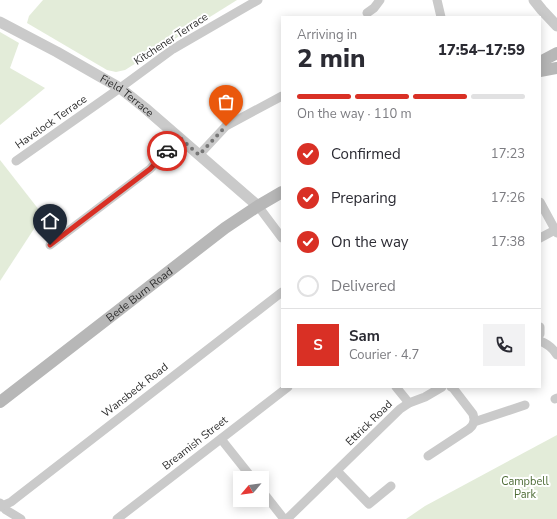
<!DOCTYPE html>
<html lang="en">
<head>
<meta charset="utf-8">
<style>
	:root { --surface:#fff; --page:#f2f2f3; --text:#2b2b33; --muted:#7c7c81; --line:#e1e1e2; --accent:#d93025 }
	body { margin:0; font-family:"Nunito Sans",sans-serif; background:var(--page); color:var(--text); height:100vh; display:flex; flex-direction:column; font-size:15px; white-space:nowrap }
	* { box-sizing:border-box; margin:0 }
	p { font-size:13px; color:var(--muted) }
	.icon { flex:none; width:22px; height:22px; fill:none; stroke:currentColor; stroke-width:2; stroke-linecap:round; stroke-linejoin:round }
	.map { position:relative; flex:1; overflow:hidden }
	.sheet { position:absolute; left:281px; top:16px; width:260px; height:372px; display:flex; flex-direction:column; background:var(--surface); border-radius:0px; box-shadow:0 2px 10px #0003 }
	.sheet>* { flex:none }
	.needle { width:26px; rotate:241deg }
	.tools { position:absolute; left:233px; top:471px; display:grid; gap:8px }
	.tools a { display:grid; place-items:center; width:36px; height:36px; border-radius:0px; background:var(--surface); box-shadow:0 2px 10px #0003; font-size:20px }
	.pin { position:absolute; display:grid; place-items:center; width:34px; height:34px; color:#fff; margin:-41px -17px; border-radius:50% 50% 50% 0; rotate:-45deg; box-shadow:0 0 4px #0007 }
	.pin .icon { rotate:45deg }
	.courier { position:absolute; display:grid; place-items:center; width:40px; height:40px; margin:-20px; border:3px solid #d93025; border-radius:50%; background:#fff; color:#222; box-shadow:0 1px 5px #0007 }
	.summary em { font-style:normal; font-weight:800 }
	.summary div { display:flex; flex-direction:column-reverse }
	.summary { display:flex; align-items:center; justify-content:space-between; height:68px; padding:0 16px }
	h1 { font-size:26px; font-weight:800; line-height:30px }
	.bar { display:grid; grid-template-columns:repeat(4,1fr); gap:6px 4px; align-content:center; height:48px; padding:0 16px }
	.bar i { height:5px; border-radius:3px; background:var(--line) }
	.bar .on { background:var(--accent) }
	.bar p { grid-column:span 4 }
	.line { display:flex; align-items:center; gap:10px; padding:0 16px; border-top:1px solid var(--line) }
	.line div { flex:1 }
	.round { display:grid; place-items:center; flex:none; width:42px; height:42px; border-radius:0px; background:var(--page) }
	ol { padding:0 16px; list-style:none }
	li { display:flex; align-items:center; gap:12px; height:44px }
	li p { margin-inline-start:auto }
	li .icon { padding:4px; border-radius:50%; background:var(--accent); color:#fff; stroke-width:4 }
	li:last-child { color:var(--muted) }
	li i { width:22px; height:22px; border:2px solid var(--line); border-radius:50% }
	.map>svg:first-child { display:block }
	.green { fill:#e3ecd9 }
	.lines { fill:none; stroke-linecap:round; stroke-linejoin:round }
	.minor { stroke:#cacaca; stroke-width:9 }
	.tertiary { stroke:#cacaca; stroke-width:11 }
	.secondary { stroke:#b7b7b7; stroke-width:12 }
	.done { stroke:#767676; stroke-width:4; stroke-dasharray:0 7.2 }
	.route { stroke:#d93025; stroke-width:5 }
	.labels { text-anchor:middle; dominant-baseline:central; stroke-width:4; stroke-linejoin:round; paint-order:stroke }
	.street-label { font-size:11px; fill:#2d2d2d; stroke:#fff }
	.park-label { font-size:11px; fill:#4e6c37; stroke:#fff }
</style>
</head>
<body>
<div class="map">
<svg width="557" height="519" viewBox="0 0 557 519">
	<rect width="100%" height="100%" fill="#fff"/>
	<g class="green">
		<path d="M43,0h194l-112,70 -9,2 -9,-2 -80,-47 2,-7z"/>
		<path d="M0,32l19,11 -9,25 35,20 -45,37z"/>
		<path d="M0,160l43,55 -43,66z"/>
		<path d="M557,435v84h-151l19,-13z"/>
	</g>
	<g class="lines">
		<g class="minor">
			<path d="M437,0l4,17"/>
			<path d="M367,13l7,-5 6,-8"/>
			<path d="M199,155l27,-29 56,-30"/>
			<path d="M16,161l104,-73 53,-39 85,-49"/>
			<path d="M540,202l17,31"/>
			<path d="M258,206l24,32"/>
			<path d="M540,238l17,-9"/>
			<path d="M50,245l100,-76 29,-32"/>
			<path d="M540,327v7"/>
			<path d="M540,341c8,3 13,7 17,14"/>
			<path d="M396,387l13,16"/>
			<path d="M451,387l2,1 20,26 1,5v3"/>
			<path d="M555,399l2,-1"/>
			<path d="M221,439l31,39"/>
			<path d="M428,456l41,-27 3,-3 2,-4 51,-17"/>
			<path d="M337,471l32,33 22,-18"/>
			<path d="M262,491l22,28"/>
			<path d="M0,503l6,7 15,9"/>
			<path d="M0,507l11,-5 5,-4 266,-206"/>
			<path d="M117,519l171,-132"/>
			<path d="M287,519l113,-110 9,-6 16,-6 17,-10"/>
		</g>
		<g class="tertiary">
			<path d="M534,0l8,10 15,16"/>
			<path id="s1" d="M0,22l57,30 63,36 25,20 113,98"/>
		</g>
		<g class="secondary">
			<path d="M540,62l17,-9"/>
			<path d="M540,71l17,-3"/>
			<path id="s2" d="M0,402l225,-174 33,-22 24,-14"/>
		</g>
	</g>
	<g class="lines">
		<path class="done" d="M167,151l12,-14 20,18 27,-29"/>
		<path class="route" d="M50,245l100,-76 17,-18"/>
	</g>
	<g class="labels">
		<g class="street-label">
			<text transform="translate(171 39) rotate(-33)">Kitchener Terrace</text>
			<text stroke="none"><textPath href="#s1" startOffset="147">Field Terrace</textPath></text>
			<text transform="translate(51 122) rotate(-35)">Havelock Terrace</text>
			<text stroke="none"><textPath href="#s2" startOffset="176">Bede Burn Road</textPath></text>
			<text transform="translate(135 390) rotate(-38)">Wansbeck Road</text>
			<text transform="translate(369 423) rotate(-44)">Ettrick Road</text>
			<text transform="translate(195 443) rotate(-38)">Breamish Street</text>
		</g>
		<g class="park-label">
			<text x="525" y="481">Campbell<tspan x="525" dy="13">Park</tspan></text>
		</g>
	</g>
</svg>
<div class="tools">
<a><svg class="needle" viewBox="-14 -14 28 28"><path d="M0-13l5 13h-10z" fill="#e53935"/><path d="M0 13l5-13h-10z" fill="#7c7c81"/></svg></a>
</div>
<div class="pin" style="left:226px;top:126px;background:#ea580c"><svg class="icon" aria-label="bag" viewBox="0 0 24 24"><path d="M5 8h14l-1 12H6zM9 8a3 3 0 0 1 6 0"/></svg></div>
<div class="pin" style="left:50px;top:245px;background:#1f2937"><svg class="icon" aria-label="home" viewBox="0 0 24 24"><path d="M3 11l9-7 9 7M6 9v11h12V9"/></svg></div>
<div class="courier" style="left:167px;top:151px"><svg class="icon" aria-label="car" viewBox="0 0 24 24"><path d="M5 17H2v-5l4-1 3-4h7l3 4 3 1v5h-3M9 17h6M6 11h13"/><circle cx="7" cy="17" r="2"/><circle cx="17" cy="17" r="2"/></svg></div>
<section class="sheet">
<div class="summary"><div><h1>2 min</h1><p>Arriving in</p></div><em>17:54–17:59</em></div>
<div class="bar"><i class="on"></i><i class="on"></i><i class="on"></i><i></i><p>On the way · 110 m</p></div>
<ol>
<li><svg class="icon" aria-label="check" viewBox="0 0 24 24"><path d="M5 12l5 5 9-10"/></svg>Confirmed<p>17:23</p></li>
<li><svg class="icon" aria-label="check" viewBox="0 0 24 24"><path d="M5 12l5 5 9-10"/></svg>Preparing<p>17:26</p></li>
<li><svg class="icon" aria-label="check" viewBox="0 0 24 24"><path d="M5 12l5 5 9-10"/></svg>On the way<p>17:38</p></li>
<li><i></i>Delivered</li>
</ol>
<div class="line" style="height:72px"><b class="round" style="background:var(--accent);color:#fff">S</b><div><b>Sam</b><p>Courier · 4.7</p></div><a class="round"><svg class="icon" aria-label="phone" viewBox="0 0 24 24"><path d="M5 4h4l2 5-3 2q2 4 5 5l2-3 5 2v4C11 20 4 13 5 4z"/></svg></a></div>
</section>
</div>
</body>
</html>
